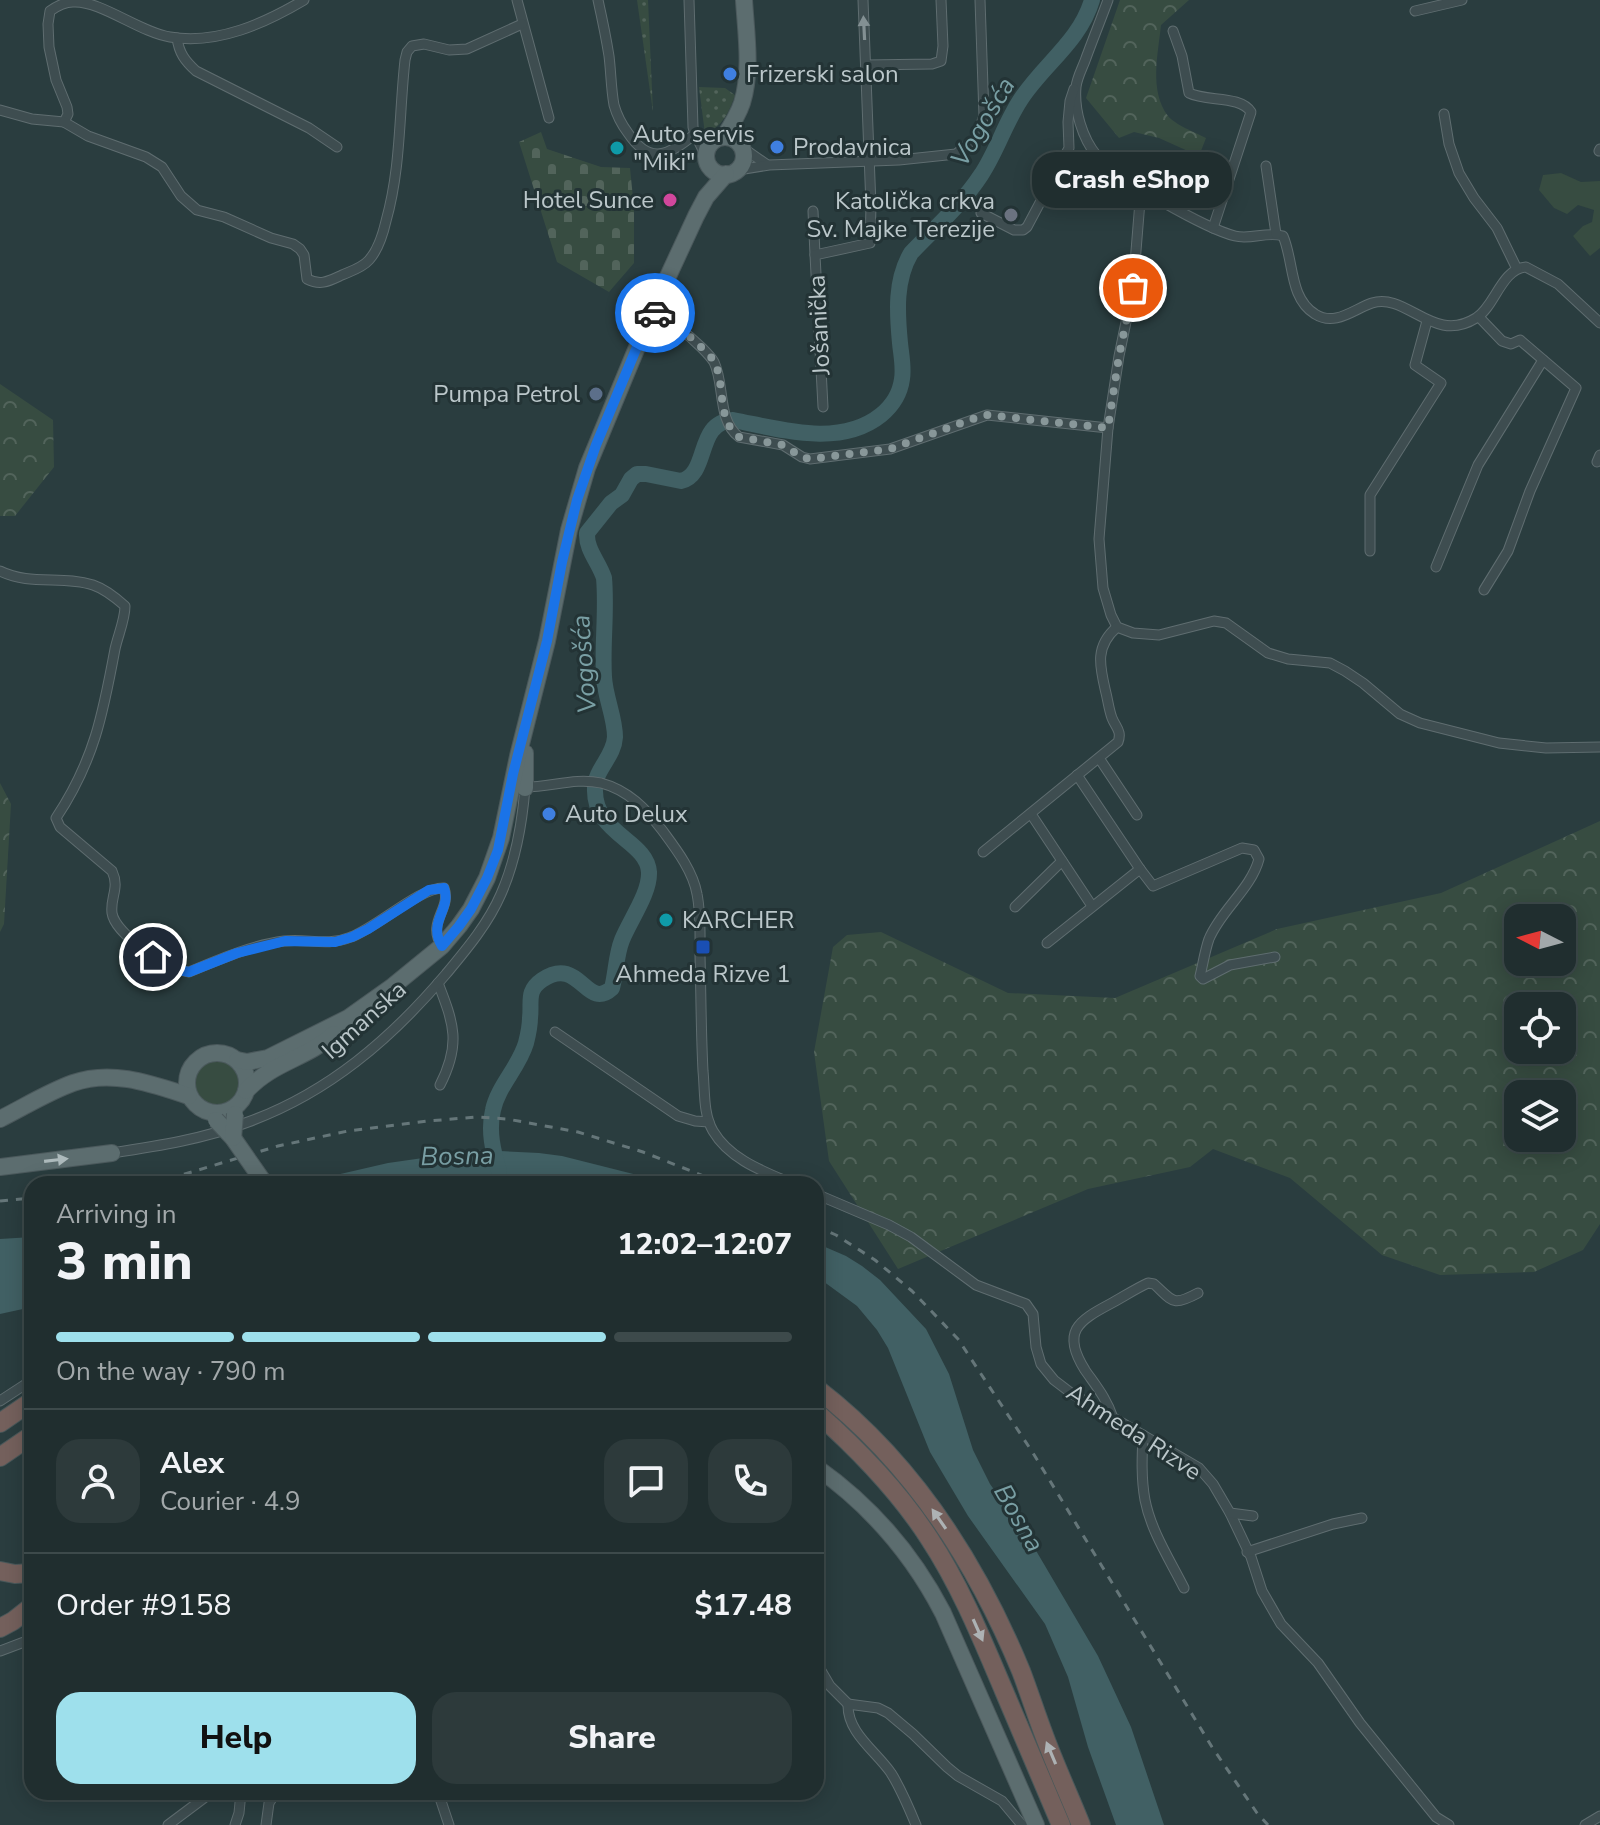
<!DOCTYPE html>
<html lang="en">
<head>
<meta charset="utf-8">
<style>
	:root { --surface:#202e2f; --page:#2d3a3b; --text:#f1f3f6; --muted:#a2a8aa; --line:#3d4a4b; --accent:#9ee0ec }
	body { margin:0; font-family:"Nunito Sans",sans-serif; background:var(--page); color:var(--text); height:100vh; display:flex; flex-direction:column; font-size:30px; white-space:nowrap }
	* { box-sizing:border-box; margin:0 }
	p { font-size:26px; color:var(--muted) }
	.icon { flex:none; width:44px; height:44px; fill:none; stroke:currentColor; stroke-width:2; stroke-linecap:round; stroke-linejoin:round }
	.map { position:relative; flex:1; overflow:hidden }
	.sheet { position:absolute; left:24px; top:1176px; width:800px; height:624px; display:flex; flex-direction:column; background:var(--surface); border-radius:24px; box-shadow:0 4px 20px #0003,0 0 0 2px var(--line) }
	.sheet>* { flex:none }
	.needle { width:52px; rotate:276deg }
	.buttons { position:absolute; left:1504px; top:904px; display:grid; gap:16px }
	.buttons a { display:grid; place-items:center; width:72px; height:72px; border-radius:16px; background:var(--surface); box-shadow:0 4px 20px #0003,0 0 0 2px var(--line); font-size:40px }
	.pin { position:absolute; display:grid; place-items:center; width:68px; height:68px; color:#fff; margin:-34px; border:4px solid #fff; border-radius:50%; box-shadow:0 2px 8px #0007 }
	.courier { position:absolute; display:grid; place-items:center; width:80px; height:80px; margin:-40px; border:6px solid #1a73e8; border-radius:50%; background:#fff; color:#222; box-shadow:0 2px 10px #0007 }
	.bubble { position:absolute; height:56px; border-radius:24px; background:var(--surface); box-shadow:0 4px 20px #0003,0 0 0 2px var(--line); font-size:26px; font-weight:800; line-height:56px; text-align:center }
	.overview em { font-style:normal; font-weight:800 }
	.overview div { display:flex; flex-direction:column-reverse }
	.overview { display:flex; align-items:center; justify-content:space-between; height:136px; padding:0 32px }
	h1 { font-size:52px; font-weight:800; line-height:60px }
	.bar { display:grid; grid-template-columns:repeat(4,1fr); gap:12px 8px; align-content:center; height:96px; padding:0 32px }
	.bar i { height:10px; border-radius:6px; background:var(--line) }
	.bar .on { background:var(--accent) }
	.bar p { grid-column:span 4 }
	.line { display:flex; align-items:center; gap:20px; padding:0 32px; border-top:2px solid var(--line) }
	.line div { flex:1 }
	.round { display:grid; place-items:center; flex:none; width:84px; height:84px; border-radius:24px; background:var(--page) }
	.cta { display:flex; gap:16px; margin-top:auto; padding:16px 32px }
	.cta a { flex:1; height:92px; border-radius:24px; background:var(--accent); color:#111; font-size:32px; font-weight:800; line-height:92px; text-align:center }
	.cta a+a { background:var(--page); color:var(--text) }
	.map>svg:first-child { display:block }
	.grass { fill:#374c41 }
	.forest { fill:url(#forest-crowns); fill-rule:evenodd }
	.cemetery { fill:url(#cemetery-stones) }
	.park { fill:url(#park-dots) }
	.water { fill:#416064 }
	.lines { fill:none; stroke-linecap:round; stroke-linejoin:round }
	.river { stroke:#416064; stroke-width:16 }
	.minor-casing { stroke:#5f6d70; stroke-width:11 }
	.primary-casing { stroke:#4b595c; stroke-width:18 }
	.motorway-casing { stroke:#49585a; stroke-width:20 }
	.minor { stroke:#3e4d50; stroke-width:9 }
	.primary { stroke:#5c6d6f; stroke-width:16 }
	.motorway { stroke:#74605c; stroke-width:18 }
	.rail { stroke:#657679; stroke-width:3; stroke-dasharray:8 8; stroke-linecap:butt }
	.primary-bridge-casing { stroke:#4b595c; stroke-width:18; stroke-linecap:butt }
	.primary-bridge { stroke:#5c6d6f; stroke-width:16 }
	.oneway { fill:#839093 }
	.oneway2 { fill:#adbabc }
	.oneway3 { fill:#adb2b4 }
	.done { stroke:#889799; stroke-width:8; stroke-dasharray:0 14.4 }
	.route { stroke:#1a73e8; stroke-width:10 }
	.shop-dot { fill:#3f7fe0; stroke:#233335; stroke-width:3 }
	.culture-dot { fill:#0f9aa8; stroke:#233335; stroke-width:3 }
	.hotel-dot { fill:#d1479c; stroke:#233335; stroke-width:3 }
	.worship-dot { fill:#6b7280; stroke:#233335; stroke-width:3 }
	.service-dot { fill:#5c6f8a; stroke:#233335; stroke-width:3 }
	.transit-dot { fill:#1a4fb4; stroke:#233335; stroke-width:3 }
	.labels { text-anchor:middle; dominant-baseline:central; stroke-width:6; stroke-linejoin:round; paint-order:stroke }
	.poi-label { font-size:24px; fill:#bbc7ca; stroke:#233335; text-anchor:start }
	.street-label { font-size:24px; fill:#bbc7ca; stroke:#233335 }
	.water-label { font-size:26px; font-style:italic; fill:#799fa4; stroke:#233335 }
</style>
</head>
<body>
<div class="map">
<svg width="1600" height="1825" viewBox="0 0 1600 1825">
	<defs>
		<pattern id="forest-crowns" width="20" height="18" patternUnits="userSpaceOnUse" patternTransform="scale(2)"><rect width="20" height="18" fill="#374c41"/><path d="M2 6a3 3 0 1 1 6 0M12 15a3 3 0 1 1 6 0" fill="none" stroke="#52645b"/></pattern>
		<pattern id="cemetery-stones" width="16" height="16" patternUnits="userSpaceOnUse" patternTransform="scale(2)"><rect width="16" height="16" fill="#374c41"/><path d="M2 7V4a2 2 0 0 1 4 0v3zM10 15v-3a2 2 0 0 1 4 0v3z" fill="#52645b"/></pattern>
		<pattern id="park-dots" width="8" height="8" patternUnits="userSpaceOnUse" patternTransform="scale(2)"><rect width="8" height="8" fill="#374c41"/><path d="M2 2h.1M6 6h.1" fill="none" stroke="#52645b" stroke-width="1.8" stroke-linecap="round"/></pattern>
	</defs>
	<rect width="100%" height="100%" fill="#2a3d3f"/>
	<g class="grass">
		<path d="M1561,173l20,9 19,-1v67l-10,8 -17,-20 10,-10 9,-4 2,-12 -16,-5 -11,9 -13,-6 -15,-18 4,-15z"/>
		<circle cx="216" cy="1083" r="26"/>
	</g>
	<g class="forest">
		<path d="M1120,0h69l-28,25c-3,29 -12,66 7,91 6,8 28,17 38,22l-7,18 -40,-18 -25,-6 -15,6 -33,-40z"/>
		<path d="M0,384l53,36 1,47 -39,49h-15z"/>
		<path d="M0,783l11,21 -7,120 -4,8z"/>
		<path d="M1600,821v403l-17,26 -49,22 -94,3 -58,-20 -92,-77 -77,-29 -23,18 -102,22 -190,80 -69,-108 -15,-109 19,-105 14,-12 34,-3 127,61 107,5 162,-69 164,-36zM1518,918h44v44h-44zM1518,1006h44v44h-44zM1518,1094h44v44h-44z"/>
	</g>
	<path class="cemetery" d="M541,132l6,17 54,18 29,1 4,40v55l-25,29 -52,-30 -38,-120z"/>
	<g class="park">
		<path d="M637,0h11l5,112z"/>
		<path d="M699,87l26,1 10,7c-6,17 -12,31 -30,39z"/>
	</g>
	<g class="water">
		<path d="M479,1150l60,3 23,3 111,28h-376l91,-21z"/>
		<path d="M32,1237v70l-32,7v-75z"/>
		<path d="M816,1243l30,13 16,10 18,14 46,49 23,45 24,76 17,34 38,53 70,119 33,71 33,98h-48l-28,-78 -20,-70 -23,-53 -77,-108 -38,-64 -42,-104 -11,-18 -20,-24 -41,-30z"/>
	</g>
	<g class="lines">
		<path class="river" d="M499,1171c-6,-20 -11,-40 -6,-61 5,-24 26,-43 33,-67 2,-8 4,-17 4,-25 2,-16 -4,-27 12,-38 38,-26 44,32 70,8 4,-15 4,-33 10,-48 8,-20 28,-47 27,-68 -2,-32 -56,-38 -54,-84 0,-19 19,-31 20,-51 0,-20 -10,-40 -11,-60 -2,-33 3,-66 0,-99 -5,-16 -18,-28 -17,-45l24,-30 11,-8 9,-16 6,-5h9l35,7c29,-7 14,-59 52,-61 47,9 107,28 148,-5 11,-9 19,-21 21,-36 2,-12 -1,-25 -2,-36 -3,-31 -5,-63 11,-90 24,-25 51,-49 70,-78 16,-24 24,-52 40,-76 23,-35 59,-58 71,-99"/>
		<defs>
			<g id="minor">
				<path d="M517,0l32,118"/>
				<path d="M598,0c4,18 8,37 11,56 2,16 2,33 5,49 3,11 8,20 14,28 22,33 41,22 67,1"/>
				<path d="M689,0l4,127 2,7 12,24"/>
				<path d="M1108,0c-7,19 -15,39 -22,58 -3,9 -9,19 -10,29 -2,23 6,51 21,69 18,22 110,73 138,80 16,4 32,-5 48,0 11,25 6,62 32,78 20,13 39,-5 57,-11 35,-11 61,42 104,15 19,-11 25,-49 50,-51l32,17 42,39"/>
				<path d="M1415,11l47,-11"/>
				<path d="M1173,31l9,25 7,37c18,9 51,2 62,19l-38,116"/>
				<path d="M177,38c2,15 8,23 19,33l113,57 28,19"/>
				<path d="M866,65l66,-1 9,-3 2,-15 -2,-46"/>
				<path d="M0,110l32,9 32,3 4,-8 -1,-7 -11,-27 -7,-33 -1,-23 2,-13c7,-5 14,-9 23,-9 27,-2 66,30 97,35 48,8 95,-14 134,-37"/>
				<path d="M1444,114l5,30 10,29 15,25 23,30 20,41"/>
				<path d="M64,122l24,14 58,21 16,10 19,29 16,14 27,7 47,21 22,6 7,5 4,6 3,24c14,7 22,2 35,-4 9,-4 20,-7 27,-15 9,-10 14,-26 17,-39 15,-53 13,-107 19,-161l2,-8 5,-6 12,-2 25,6 18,-1 55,-25"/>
				<path d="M695,134l11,6h10"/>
				<path d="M743,148l23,16"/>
				<path d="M1599,151l1,-2"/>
				<path d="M1266,166l10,68"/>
				<path d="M738,170l31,-5 130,-5 57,-6 20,-16 8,-22 -4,-116"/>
				<path d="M1141,189l-8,99 -14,68 -11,72 -9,111 4,49 8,27 6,12 16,6 26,2 55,-14 12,2 42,30 20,6 42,4 15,8 18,12 37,31 20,9 79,20 47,5 54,-1"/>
				<path d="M813,211l2,44"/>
				<path d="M981,213l33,17h9l4,-3 42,-79 -1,-26 2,-21 4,-12"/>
				<path d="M652,311c20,12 33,20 50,37 4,4 9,9 12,14 11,23 3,58 25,75l44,8 19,12 8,2 80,-10 97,-34 121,13"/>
				<path d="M1479,317l23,24 9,3 9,-4 56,48 -46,103 -22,60 -24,39"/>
				<path d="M823,407l-8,-152 55,-12 1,-37 -8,-206"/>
				<path d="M1597,462l3,-7"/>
				<path d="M1370,551v-56l71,-112 -26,-18 12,-44"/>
				<path d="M1436,567l42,-102 65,-105"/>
				<path d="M0,571c30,15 63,4 93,14 12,4 23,13 32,21 0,14 -7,29 -10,43 -12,65 -21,112 -59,169l4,9 52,44c8,17 -2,26 0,42 3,21 56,57 77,59 29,-12 63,-27 95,-31 24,-3 42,6 67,-4 27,-10 69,-50 93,-49 8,21 -18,34 -2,58"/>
				<path d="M1099,758l38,57"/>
				<path d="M1077,775l63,94 13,17 89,-38 12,2 5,9c-8,30 -38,51 -50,80 -4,11 -6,25 -9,37l3,3 27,-14 45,-8"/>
				<path d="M522,787c27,1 52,-10 79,-4 27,7 45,26 61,47 14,19 31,41 35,64 4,20 3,41 3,61 1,39 1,78 3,116 2,20 0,43 10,60 17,29 52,41 80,53"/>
				<path d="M1031,814l61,92"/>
				<path d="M983,852l135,-110c4,-11 -2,-14 -6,-24 -3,-8 -4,-17 -6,-25 -6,-26 -12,-46 11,-66"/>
				<path d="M1015,907l47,-46"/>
				<path d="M1047,943l93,-74"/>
				<path d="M438,983c16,41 23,61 2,102"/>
				<path d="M555,1032l123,84 17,5 14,1"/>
				<path d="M112,1153c46,-7 92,-14 136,-31 80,-29 143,-83 198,-148 20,-24 42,-50 55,-80 15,-34 21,-69 24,-106"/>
				<path d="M816,1194l73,31 22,12 65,48 50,19 7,10 3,33 5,17 13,16 17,13 128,75 14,16 17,29 21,44 11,34 19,33 37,39 42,60 76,94 13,8"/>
				<path d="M0,1401l32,-21"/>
				<path d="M1113,1418c-6,-19 -17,-32 -28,-48 -24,-38 -7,-49 25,-66 13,-7 25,-15 38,-21l6,1c19,17 18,23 44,9"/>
				<path d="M1143,1435c-1,22 -2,43 2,65 6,31 25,60 39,88"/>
				<path d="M1230,1513l23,3"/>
				<path d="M1247,1552l86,-28 29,-6"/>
				<path d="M0,1651l32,-12"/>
				<path d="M816,1662l14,24 18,18"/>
				<path d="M438,1792l11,33"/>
				<path d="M168,1825l44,-33"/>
				<path d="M235,1825l4,-12 2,-21"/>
				<path d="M266,1825l3,-22 7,-11"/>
				<path d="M916,1825c-7,-17 -15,-36 -25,-52 -15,-22 -44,-40 -43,-69l30,4 10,5 25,21 34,33 11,9 44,25 20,24"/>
				<path d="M1585,1825l15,-9"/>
			</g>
			<g id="primary">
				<path d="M724,137c7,-11 14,-22 18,-34 10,-32 4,-70 2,-103"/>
				<circle cx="725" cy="156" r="19"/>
				<path d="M525,753v35"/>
				<circle cx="217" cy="1083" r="30"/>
				<path d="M237,1060l10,2 21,-4 80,-40 45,-32 49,-40 17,-20 12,-17 16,-31 14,-40 17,-82 29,-115 22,-111 18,-62 65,-157 44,-95 10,-19 20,-23"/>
				<path d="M246,1091c26,-29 60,-32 88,-57"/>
				<path d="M0,1119c24,-12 48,-27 73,-36 39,-14 79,1 116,13"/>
				<path d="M0,1167l112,-14"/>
				<path d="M816,1467c54,38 97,88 127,146l93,212"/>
			</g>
			<g id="motorway">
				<path d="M816,1388c94,72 160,174 205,283 8,21 15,43 23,64 11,30 25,60 37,90"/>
				<path d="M816,1412c43,38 82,78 113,126 31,47 53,101 75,153 19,45 38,89 57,134"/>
				<path d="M0,1423l32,-22"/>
				<path d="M0,1457l32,-22"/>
				<path d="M0,1571l15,3 17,-1"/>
				<path d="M0,1628l13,-7 19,-15"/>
			</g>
		</defs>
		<use href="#minor" class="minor-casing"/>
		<use href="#primary" class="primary-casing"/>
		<use href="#motorway" class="motorway-casing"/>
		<use href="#minor" class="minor"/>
		<use href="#primary" class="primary"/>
		<use href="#motorway" class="motorway"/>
		<g class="rail">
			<path d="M137,1184l38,-7 103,-31 70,-15 80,-10 49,-4 30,2 71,13 65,20 81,32"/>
			<path d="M0,1201l32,-3"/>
			<path d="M816,1226l20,9 39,25 37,31 46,48 75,114 179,294 45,66 11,12"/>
		</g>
		<defs>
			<g id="primary-bridge">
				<path d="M216,1120l17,18 32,46"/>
				<path d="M233,1138l2,-24"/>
			</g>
		</defs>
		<use href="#primary-bridge" class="primary-bridge-casing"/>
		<use href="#primary-bridge" class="primary-bridge"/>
	</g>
	<defs><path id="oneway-solid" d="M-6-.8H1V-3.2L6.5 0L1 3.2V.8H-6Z" transform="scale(2)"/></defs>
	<use class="oneway" href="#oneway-solid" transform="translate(864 28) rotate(-93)"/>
	<use class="oneway2" href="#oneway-solid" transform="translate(56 1160) rotate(-7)"/>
	<g class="oneway3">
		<use href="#oneway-solid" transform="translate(939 1519) rotate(-125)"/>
		<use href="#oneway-solid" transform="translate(978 1630) rotate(66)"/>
		<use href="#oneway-solid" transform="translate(1051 1753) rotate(-113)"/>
	</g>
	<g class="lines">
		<path class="done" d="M655,313c22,13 32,20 50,38 1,1 8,8 9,10 12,23 2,59 25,76l44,8 19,12 8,2 80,-10 88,-32 9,-2 121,13 11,-72 14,-68"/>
		<path class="route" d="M153,957l21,12 15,3 48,-19 48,-12 50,1 17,-5 16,-8 61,-39 15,-2c8,21 -17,34 -2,58l17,-20 12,-17 16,-31 11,-28 15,-76 34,-133 15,-79 15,-62 19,-55 56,-134 3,2"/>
	</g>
	<g class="shop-dot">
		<circle cx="730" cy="74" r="8"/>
		<circle cx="777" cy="147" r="8"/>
		<circle cx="549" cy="814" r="8"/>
	</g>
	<g class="culture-dot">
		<circle cx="617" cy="148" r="8"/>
		<circle cx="666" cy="920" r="8"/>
	</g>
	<circle class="hotel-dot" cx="670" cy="200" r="8"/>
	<circle class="worship-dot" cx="1011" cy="215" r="8"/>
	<circle class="service-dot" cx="596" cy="394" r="8"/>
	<rect class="transit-dot" x="695" y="939" width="16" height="16" rx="4"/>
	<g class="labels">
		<g class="poi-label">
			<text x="746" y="74">Frizerski salon</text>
			<text x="633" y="134">Auto servis<tspan x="633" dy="28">"Miki"</tspan></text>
			<text x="793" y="147">Prodavnica</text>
			<text x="654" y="200" text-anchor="end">Hotel Sunce</text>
			<text x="995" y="201" text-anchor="end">Katolička crkva<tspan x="995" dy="28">Sv. Majke Terezije</tspan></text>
			<text x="580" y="394" text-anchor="end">Pumpa Petrol</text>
			<text x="565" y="814">Auto Delux</text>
			<text x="682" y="920">KARCHER</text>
			<text x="703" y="974" text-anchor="middle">Ahmeda Rizve 1</text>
		</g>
		<g class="street-label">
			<text transform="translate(819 325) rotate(-93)">Jošanička</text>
			<text transform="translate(364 1020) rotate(-42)">Igmanska</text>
			<text transform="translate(1134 1432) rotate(33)">Ahmeda Rizve</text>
		</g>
		<g class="water-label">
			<text transform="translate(983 122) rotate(-59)">Vogošća</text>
			<text transform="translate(584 664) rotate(-94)">Vogošća</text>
			<text transform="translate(457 1156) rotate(-1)">Bosna</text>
			<text transform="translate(1019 1518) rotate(60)">Bosna</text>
		</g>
	</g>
</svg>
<div class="buttons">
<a><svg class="needle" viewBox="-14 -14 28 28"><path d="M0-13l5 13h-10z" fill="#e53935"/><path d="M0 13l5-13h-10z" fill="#a2a8aa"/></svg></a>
<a><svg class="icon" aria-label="locate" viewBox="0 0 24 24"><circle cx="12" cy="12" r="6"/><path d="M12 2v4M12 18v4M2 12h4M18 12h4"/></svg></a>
<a><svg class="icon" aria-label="layers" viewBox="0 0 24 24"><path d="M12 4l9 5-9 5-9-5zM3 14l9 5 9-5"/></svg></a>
</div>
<div class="pin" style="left:1133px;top:288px;background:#ea580c"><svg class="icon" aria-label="bag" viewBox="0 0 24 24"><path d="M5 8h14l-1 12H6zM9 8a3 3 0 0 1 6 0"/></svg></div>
<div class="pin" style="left:153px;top:957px;background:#1f2937"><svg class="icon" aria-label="home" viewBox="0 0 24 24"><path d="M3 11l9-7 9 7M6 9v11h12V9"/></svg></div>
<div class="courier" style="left:655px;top:313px"><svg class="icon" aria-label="car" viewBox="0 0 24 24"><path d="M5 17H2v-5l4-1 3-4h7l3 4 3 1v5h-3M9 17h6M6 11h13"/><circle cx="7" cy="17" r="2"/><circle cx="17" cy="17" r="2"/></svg></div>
<div class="bubble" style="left:1032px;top:152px;width:200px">Crash eShop</div>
<section class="sheet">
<div class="overview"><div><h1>3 min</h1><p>Arriving in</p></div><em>12:02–12:07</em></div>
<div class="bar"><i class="on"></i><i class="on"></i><i class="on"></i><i></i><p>On the way · 790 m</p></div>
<div class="line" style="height:144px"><a class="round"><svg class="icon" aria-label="person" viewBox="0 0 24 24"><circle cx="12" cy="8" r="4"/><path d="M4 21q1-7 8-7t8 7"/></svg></a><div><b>Alex</b><p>Courier · 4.9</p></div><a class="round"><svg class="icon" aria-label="chat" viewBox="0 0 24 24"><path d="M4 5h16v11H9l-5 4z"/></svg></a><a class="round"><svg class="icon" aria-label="phone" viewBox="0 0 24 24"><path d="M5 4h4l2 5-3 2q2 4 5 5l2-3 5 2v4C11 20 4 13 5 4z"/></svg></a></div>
<div class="line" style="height:104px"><div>Order #9158</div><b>$17.48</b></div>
<div class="cta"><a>Help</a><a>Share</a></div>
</section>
</div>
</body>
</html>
